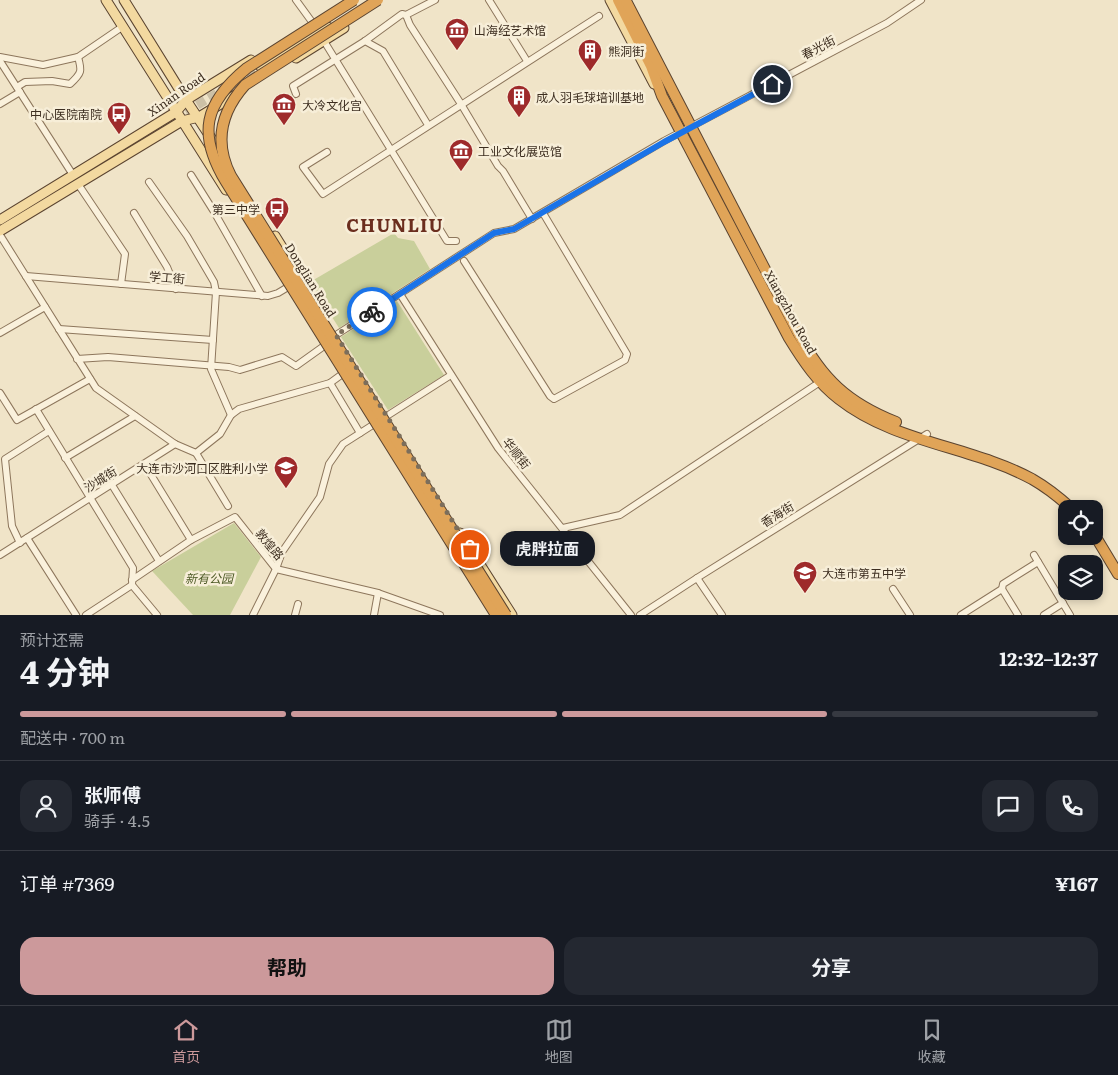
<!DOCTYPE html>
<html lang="zh">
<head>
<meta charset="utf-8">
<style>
	:root { --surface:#171b24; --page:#242831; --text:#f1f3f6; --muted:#9ea1a6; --line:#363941; --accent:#cc999b }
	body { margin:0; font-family:Literata,"Noto Sans SC",serif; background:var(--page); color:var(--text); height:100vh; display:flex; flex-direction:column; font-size:19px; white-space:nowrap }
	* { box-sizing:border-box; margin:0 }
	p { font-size:16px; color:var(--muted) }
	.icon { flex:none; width:28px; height:28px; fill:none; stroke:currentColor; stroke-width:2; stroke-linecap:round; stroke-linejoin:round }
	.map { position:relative; height:615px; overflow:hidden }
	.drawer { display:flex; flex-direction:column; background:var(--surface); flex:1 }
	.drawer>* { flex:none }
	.buttons { position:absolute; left:1058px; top:500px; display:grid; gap:10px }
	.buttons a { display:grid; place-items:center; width:45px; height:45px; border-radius:10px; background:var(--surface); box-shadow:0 2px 8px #0003; font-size:25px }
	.pin { position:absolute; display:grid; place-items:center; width:42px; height:42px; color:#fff; margin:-21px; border:2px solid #fff; border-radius:50%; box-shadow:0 1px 5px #0007 }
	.courier { position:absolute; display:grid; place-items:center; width:50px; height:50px; margin:-25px; border:4px solid #1a73e8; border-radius:50%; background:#fff; color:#222; box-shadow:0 1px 6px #0007 }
	.bubble { position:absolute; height:35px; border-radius:15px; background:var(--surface); box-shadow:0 2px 8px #0003; font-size:16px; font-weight:700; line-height:35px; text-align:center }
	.overview em { font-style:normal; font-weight:700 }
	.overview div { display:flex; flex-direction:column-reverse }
	.overview { display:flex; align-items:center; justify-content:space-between; height:85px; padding:0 20px }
	h1 { font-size:32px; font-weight:700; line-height:38px }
	.bar { display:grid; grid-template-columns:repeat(4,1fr); gap:8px 5px; align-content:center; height:60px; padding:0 20px }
	.bar i { height:6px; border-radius:4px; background:var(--line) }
	.bar .active { background:var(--accent) }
	.bar p { grid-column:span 4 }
	.line { display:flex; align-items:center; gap:12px; padding:0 20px; border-top:1px solid var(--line) }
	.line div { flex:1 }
	.round { display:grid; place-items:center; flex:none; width:52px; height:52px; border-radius:15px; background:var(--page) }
	.primary-button { display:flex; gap:10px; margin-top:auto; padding:10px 20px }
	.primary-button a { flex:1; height:58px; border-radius:15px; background:var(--accent); color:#111; font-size:20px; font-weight:700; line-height:58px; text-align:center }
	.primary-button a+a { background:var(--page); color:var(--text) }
	.menu { display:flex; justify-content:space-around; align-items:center; height:70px; border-top:1px solid var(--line); background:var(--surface); font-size:14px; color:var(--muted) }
	.menu a { display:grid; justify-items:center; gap:2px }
	.menu .active { color:var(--accent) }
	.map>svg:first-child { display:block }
	.park { fill:#c9cf9b }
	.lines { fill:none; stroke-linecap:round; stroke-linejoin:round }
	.major-tunnel { stroke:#ccc0a6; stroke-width:9; stroke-dasharray:9 4.5; stroke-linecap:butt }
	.minor-casing { stroke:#8d765c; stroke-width:8 }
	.major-casing { stroke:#5b4430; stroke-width:11 }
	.highway-casing { stroke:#5b4430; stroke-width:12 }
	.minor { stroke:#faf1dc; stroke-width:6 }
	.major { stroke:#f3d9a0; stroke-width:9 }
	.highway { stroke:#e0a458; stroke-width:10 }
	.highway-bridge-casing { stroke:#5b4430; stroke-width:12; stroke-linecap:butt }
	.highway-bridge { stroke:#e0a458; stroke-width:10 }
	.done { stroke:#7c6e5b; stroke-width:5; stroke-dasharray:0 9 }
	.route { stroke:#1a73e8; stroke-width:6 }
	.labels { text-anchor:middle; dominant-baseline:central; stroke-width:5; stroke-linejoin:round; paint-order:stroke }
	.poi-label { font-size:12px; fill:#3d2e20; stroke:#f7eed8; text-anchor:start }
	.street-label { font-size:12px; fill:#3d2e20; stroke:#f7eed8 }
	.park-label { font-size:12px; font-style:italic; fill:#4d5a26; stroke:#f7eed8 }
	.district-label { font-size:18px; font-weight:bold; letter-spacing:1px; fill:#6b2e1e; stroke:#f7eed8 }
</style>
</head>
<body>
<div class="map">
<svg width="1118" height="615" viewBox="0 0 1118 615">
	<rect width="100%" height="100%" fill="#f0e4c8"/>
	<g class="park">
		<path d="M394,233l4,5 16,3 16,28 -91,59 -29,-46z"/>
		<path d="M397,301l47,74 -56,35 -47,-73z"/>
		<path d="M234,523l27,34 -31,58h-37l-41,-44z"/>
	</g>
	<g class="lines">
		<g class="major-tunnel">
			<path d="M235,82l26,-15"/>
			<path d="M128,147l96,-58"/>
		</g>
		<defs>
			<g id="minor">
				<path d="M296,0l16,22"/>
				<path d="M489,0l38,61"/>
				<path d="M406,15l4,10 51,79 37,62 5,5 29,48"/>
				<path d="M324,41l123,200h9"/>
				<path d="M365,41l18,10 45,74"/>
				<path d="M0,57l43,8 35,-8 44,-30"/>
				<path d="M0,61l73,114"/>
				<path d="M17,87l8,-5 27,-1 18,3c12,-11 12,-13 8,-27"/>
				<path d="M296,94l-3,-8 72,-45 37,-27 4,1 29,-15"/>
				<path d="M0,104l20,-12"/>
				<path d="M327,152l-24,15 20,27 276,-178"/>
				<path d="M191,175l22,35 49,86"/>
				<path d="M149,182l38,54 27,46 2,10 -5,77 20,46"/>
				<path d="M78,184l47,70 -4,30"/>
				<path d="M134,213l33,54 9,22"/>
				<path d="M0,235l96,153 79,56 21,9 24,-19 11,-19 8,-6 91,-26 11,-8"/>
				<path d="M464,261l86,135 4,3 71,-39 2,-6 -84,-141"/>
				<path d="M26,276l242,20 10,-3 15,-9"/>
				<path d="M400,294l98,154 133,167"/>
				<path d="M59,329l154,11"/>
				<path d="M0,333l45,-26"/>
				<path d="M336,335l158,-102 20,-4 150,-88 223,-118 34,-23"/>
				<path d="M77,359l31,-2 121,10 11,3 42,-13 14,9 28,-20"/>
				<path d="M330,383l30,50"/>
				<path d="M0,393l17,27 73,-41"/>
				<path d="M36,409l97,159 -1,17 25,30"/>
				<path d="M196,453l32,53"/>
				<path d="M65,458l70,-42"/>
				<path d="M145,465l46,75"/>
				<path d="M112,485l47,76"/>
				<path d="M563,528l57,-13 200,-133"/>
				<path d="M27,538l49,77"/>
				<path d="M20,543l-8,-17 -7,-67 44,-28"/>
				<path d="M0,555l175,-111"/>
				<path d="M1034,555l36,60"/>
				<path d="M697,578l25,37"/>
				<path d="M132,580l59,-40 44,-23 41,52 102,24 62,22"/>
				<path d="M893,589l17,26"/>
				<path d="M1002,589l16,26"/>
				<path d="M86,615l46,-30"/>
				<path d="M253,615l23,-46 6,-17 38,-55 9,-33 14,-20 108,-69"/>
				<path d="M295,615l3,-11"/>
				<path d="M374,615l4,-22"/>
				<path d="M640,615l57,-37 230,-144"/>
				<path d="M961,615l41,-26 1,-5 35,-22"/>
				<path d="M1044,615l19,-12"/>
			</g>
			<g id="major">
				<path d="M106,0l120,190"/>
				<path d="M124,0l62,100 37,56"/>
				<path d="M610,0l44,84"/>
				<path d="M296,58l48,-30"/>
				<path d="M261,67l67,-40"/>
				<path d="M0,220l176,-108 10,-12 65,-40"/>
				<path d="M0,231l182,-110 17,-4 38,-23"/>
				<path d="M275,236l25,40"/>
				<path d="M460,533l52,82"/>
			</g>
			<g id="highway">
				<path d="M618,0l33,66 11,30 127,242c14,23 29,45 50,61 56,44 132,47 193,80 14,8 28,19 40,30"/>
				<path d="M626,1l172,332c24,46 50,70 98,89"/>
				<path d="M1094,534l24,40"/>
			</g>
		</defs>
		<use href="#minor" class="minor-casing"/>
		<use href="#major" class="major-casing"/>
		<use href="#highway" class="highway-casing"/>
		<use href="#minor" class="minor"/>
		<use href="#major" class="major"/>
		<use href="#highway" class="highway"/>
		<defs>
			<g id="highway-bridge">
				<path d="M354,0l-107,68c-43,35 -50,66 -21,114l270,433"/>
				<path d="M378,0l-133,85c-25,28 -31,58 -14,91l275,439"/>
			</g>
		</defs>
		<use href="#highway-bridge" class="highway-bridge-casing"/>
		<use href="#highway-bridge" class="highway-bridge"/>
	</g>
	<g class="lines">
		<path class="done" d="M372,312l-36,23 134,214"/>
		<path class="route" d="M372,312l122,-79 20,-4 150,-87 108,-58"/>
	</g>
	<defs>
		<symbol id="museum-pin" viewBox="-11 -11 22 30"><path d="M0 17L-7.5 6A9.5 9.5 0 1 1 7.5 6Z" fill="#9e2a2b" stroke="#f7eed8"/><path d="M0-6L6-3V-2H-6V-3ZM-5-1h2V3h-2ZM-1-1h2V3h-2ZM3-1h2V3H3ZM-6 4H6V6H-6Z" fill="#fff"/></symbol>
		<symbol id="building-pin" viewBox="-11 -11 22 30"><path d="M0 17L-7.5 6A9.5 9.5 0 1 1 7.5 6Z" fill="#9e2a2b" stroke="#f7eed8"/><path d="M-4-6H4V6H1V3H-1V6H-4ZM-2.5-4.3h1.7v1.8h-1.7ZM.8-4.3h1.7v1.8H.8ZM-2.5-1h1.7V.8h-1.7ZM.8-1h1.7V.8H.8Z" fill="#fff"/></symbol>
		<symbol id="bus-pin" viewBox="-11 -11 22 30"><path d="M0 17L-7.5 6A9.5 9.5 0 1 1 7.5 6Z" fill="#9e2a2b" stroke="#f7eed8"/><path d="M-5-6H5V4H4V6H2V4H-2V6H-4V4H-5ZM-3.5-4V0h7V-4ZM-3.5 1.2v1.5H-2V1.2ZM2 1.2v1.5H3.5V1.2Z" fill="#fff"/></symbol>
		<symbol id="school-pin" viewBox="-11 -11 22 30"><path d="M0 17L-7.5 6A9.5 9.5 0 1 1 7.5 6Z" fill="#9e2a2b" stroke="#f7eed8"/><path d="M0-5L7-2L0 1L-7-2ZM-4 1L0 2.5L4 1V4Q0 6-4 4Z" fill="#fff"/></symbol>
	</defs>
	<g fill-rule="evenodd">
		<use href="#museum-pin" x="443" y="16" width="28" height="38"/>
		<use href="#building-pin" x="576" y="37" width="28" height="38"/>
		<use href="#building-pin" x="505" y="83" width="28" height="38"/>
		<use href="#museum-pin" x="270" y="91" width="28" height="38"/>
		<use href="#bus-pin" x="105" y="100" width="28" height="38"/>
		<use href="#museum-pin" x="447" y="137" width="28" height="38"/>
		<use href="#bus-pin" x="263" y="195" width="28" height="38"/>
		<use href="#school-pin" x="272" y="454" width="28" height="38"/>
		<use href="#school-pin" x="791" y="559" width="28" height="38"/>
	</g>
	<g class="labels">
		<g class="poi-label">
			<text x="474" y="30">山海经艺术馆</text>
			<text x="608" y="51">熊洞街</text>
			<text x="536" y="97">成人羽毛球培训基地</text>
			<text x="302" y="105">大冷文化宫</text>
			<text x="102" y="114" text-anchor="end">中心医院南院</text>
			<text x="478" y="151">工业文化展览馆</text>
			<text x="260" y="209" text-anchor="end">第三中学</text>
			<text x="268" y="468" text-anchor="end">大连市沙河口区胜利小学</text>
			<text x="822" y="573">大连市第五中学</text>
		</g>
		<g class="street-label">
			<text transform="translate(818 47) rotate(-28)">春光街</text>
			<text transform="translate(176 94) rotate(-35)">Xinan Road</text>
			<text transform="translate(167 277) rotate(5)">学工街</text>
			<text transform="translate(311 280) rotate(58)">Donglian Road</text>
			<text transform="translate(791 312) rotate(61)">Xiangzhou Road</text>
			<text transform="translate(517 453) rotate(52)">华顺街</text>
			<text transform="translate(100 479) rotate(-32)">沙城街</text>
			<text transform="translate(777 514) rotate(-32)">香海街</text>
			<text transform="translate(270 544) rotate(51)">敦煌路</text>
		</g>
		<g class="park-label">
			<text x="209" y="578">新有公园</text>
		</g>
		<g class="district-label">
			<text x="395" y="224">CHUNLIU</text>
		</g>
	</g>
</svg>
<div class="buttons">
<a><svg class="icon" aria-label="locate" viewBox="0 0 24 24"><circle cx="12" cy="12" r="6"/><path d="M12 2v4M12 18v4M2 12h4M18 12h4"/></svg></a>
<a><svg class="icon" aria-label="layers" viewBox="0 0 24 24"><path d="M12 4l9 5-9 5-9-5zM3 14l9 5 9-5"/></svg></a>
</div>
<div class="pin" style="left:470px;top:549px;background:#ea580c"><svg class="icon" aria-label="bag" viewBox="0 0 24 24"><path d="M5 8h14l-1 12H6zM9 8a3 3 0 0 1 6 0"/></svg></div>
<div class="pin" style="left:772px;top:84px;background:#1f2937"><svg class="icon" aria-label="home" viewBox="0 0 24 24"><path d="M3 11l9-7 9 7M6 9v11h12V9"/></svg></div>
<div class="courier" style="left:372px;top:312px"><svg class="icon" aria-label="bike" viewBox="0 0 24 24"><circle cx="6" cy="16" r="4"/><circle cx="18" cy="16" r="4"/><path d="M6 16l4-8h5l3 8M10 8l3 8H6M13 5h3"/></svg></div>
<div class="bubble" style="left:500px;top:531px;width:95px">虎胖拉面</div>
</div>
<section class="drawer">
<div class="overview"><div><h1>4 分钟</h1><p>预计还需</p></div><em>12:32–12:37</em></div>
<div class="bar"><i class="active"></i><i class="active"></i><i class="active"></i><i></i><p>配送中 · 700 m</p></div>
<div class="line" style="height:90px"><a class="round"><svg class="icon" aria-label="person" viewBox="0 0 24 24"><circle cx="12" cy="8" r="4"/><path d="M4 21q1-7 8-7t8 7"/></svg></a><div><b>张师傅</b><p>骑手 · 4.5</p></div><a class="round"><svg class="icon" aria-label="chat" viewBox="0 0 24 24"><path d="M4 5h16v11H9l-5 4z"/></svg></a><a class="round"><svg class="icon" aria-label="phone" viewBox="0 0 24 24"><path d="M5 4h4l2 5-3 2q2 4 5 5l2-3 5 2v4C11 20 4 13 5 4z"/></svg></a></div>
<div class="line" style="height:65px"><div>订单 #7369</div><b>¥167</b></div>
<div class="primary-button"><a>帮助</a><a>分享</a></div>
</section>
<nav class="menu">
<a class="active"><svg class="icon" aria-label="home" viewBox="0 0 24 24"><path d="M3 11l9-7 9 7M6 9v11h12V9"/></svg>首页</a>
<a><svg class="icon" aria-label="map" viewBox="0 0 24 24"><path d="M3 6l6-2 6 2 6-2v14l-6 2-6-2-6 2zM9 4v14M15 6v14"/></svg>地图</a>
<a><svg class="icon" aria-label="saved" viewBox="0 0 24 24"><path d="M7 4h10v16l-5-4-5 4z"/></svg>收藏</a>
</nav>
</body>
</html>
